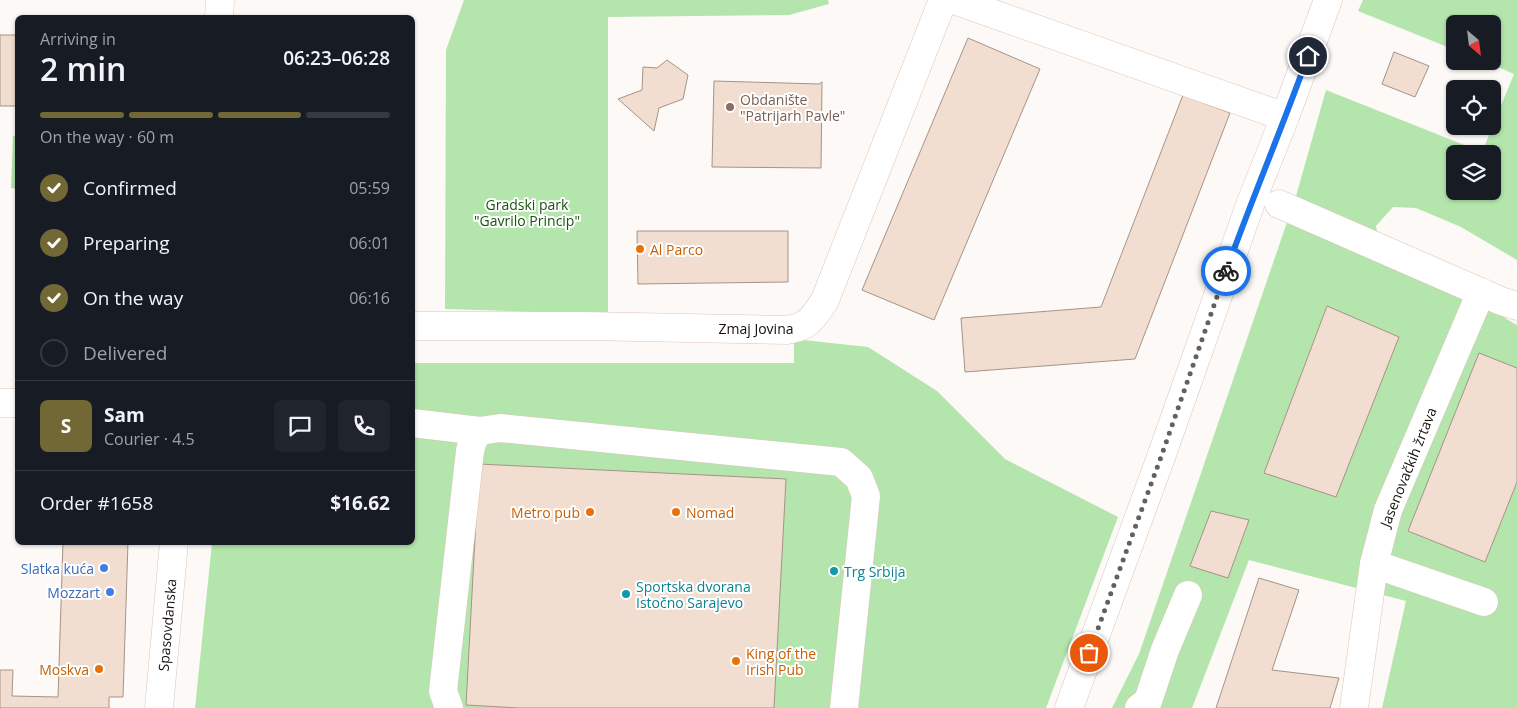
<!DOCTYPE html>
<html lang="en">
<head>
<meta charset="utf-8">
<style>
	:root { --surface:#171b24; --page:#20242c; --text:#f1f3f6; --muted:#9ea1a6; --line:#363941; --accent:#716835 }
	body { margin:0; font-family:"Open Sans",sans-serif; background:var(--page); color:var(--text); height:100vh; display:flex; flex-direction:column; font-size:19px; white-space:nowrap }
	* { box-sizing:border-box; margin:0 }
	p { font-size:16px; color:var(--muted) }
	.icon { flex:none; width:28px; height:28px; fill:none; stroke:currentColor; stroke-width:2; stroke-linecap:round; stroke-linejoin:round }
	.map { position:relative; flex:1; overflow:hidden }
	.drawer { position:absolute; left:15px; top:15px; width:400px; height:530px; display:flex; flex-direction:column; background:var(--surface); border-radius:8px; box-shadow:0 1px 4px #0004 }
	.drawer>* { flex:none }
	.needle { width:32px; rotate:152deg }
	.fabs { position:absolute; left:1446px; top:15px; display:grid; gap:10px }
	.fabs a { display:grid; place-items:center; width:55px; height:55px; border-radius:8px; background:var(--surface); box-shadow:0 1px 4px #0004; font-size:25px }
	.pin { position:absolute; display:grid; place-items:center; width:42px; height:42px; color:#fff; margin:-21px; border:2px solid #fff; border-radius:50%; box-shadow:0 1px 5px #0007 }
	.courier { position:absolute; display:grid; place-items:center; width:50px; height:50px; margin:-25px; border:4px solid #1a73e8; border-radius:50%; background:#fff; color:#222; box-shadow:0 1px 6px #0007 }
	.summary em { font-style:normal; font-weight:600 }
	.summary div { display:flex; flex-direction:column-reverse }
	.summary { display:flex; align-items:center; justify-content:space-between; height:85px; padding:0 25px }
	h1 { font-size:32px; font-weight:600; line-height:38px }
	.bar { display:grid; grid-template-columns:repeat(4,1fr); gap:8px 5px; align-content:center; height:60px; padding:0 25px }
	.bar i { height:6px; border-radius:4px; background:var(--line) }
	.bar .on { background:var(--accent) }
	.bar p { grid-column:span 4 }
	.line { display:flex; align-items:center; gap:12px; padding:0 25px; border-top:1px solid var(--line) }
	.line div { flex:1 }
	.round { display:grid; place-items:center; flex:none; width:52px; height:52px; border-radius:8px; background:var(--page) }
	ol { padding:0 25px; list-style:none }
	li { display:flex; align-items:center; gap:15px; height:55px }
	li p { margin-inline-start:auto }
	li .icon { padding:5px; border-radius:50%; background:var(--accent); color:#fff; stroke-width:4 }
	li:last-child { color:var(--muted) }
	li i { width:28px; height:28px; border:2px solid var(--line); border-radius:50% }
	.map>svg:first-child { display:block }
	.green { fill:#b4e5ad; fill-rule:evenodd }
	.building { fill:#f2ded0; stroke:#a69387 }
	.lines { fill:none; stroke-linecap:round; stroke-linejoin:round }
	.minor-casing { stroke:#d9c6b8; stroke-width:29 }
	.major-casing { stroke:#d9c6b8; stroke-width:29 }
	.minor { stroke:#fff; stroke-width:28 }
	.major { stroke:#fff; stroke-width:28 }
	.done { stroke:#66605d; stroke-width:5; stroke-dasharray:0 9 }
	.route { stroke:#1a73e8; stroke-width:6 }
	.education-dot { fill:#8d6e63; stroke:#fff; stroke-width:2 }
	.food-dot { fill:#e8710a; stroke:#fff; stroke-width:2 }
	.shop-dot { fill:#3f7fe0; stroke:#fff; stroke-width:2 }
	.culture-dot { fill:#0f9aa8; stroke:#fff; stroke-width:2 }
	.labels { text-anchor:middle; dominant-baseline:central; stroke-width:4; stroke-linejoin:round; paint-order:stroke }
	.education-label { font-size:14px; fill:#785e54; stroke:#fff; text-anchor:start }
	.park-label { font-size:14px; fill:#15550a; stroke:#fff }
	.food-label { font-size:14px; fill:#c56008; stroke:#fff; text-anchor:start }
	.street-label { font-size:14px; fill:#150e0a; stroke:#fff }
	.shop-label { font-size:14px; fill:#366cbe; stroke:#fff; text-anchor:end }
	.culture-label { font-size:14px; fill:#0d838f; stroke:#fff; text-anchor:start }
</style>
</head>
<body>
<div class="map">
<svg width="1517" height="708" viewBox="0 0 1517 708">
	<rect width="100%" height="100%" fill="#fdf9f6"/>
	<g class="green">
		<path d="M464,0h364l1,4 -40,11 -181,2v297l-163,-5 1,-259z"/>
		<path d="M1363,0h154v260l-56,-33 -45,-19 -23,-1 -17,19 3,17 86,44 43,33 9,5v383h-135l24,-107 -157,-41 -57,148h-80l27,-54 157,-458 30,-106 156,62 32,-78 -30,-13h8v-37h-37v26l-97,-39zM1455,154h37v37h-37z"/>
		<path d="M13,136h4v53l-6,-1z"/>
		<path d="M794,339l74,8 69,44 68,68 113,58 -72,191h-851l17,-165 200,-1 1,-179h381z"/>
	</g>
	<g class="building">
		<rect x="0" y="35" width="18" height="71"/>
		<path d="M968,38l72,31 -106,251 -72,-30z"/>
		<path d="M1394,52l35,14 -14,31 -33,-13z"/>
		<path d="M667,60l21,15 -5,24 -24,9 -5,23 -36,-32 24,-9 1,-23 14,1z"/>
		<path d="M714,81l105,3 3,-2 -1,86 -109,-1z"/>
		<path d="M1183,95l47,18 -95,246 -170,13 -4,-54 140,-11z"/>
		<path d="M637,231h151v51l-150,2z"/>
		<path d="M1327,306l72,31 -63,160 -72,-24z"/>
		<path d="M1479,353l38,15v114l-32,80 -77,-31z"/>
		<path d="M479,464l307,15 -12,229h-255l-53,-3z"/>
		<path d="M1211,511l38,9 -21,58 -38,-12z"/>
		<path d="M63,542h65l-5,155h-14v11h-109v-38h13l-1,26 46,1z"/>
		<path d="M1259,578l40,12 -27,80 67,8 -9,30h-114z"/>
	</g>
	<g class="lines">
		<defs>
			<g id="minor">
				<path d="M954,0l331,117"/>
				<path d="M219,18l1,-18"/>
				<path d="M1279,204l222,97 16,5"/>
				<path d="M412,326h172l202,4c23,-3 27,-12 39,-30l118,-300"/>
				<path d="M0,403h18"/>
				<path d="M412,423l68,8"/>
				<path d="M1374,564l110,38"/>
				<path d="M159,708l15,-166"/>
				<path d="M449,708l-6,-17 27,-240 3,-11 7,-9 20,-3 341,34 18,16 7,18 -22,212"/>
				<path d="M1139,708l9,-7 17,-51 23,-55"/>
				<path d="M1354,708l20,-144 14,-54 93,-218"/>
			</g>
			<path id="major" d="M1069,708l92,-251 89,-252 35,-88 43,-117"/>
		</defs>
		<use href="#minor" class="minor-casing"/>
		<use href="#major" class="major-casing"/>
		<use href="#minor" class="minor"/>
		<use href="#major" class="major"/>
	</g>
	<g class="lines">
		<path class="done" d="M1089,653l72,-196 65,-186"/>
		<path class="route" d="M1226,271c26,-72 56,-143 82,-215"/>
	</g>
	<circle class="education-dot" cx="730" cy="107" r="5"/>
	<g class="food-dot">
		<circle cx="640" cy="249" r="5"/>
		<circle cx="590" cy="512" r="5"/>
		<circle cx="676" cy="512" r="5"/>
		<circle cx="736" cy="661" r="5"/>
		<circle cx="99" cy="669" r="5"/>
	</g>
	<g class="shop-dot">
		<circle cx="104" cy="568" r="5"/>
		<circle cx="110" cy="592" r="5"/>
	</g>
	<g class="culture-dot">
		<circle cx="834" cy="571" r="5"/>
		<circle cx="626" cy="594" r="5"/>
	</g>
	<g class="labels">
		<g class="education-label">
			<text x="740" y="99">Obdanište<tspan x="740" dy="16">"Patrijarh Pavle"</tspan></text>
		</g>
		<g class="park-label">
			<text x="527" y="204">Gradski park<tspan x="527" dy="16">"Gavrilo Princip"</tspan></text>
		</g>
		<g class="food-label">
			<text x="650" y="249">Al Parco</text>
			<text x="580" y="512" text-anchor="end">Metro pub</text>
			<text x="686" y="512">Nomad</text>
			<text x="746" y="653">King of the<tspan x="746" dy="16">Irish Pub</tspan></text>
			<text x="89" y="669" text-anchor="end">Moskva</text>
		</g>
		<g class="street-label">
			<text x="756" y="328">Zmaj Jovina</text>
			<text transform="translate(1408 467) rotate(-68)">Jasenovačkih žrtava</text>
			<text transform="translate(167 625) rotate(-85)">Spasovdanska</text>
		</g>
		<g class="shop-label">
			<text x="94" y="568">Slatka kuća</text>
			<text x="100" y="592">Mozzart</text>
		</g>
		<g class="culture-label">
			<text x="844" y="571">Trg Srbija</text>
			<text x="636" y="586">Sportska dvorana<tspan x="636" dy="16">Istočno Sarajevo</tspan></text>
		</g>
	</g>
</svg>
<div class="fabs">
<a><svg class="needle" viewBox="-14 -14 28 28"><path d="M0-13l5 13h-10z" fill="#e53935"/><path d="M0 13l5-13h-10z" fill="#9ea1a6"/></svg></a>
<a><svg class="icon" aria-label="locate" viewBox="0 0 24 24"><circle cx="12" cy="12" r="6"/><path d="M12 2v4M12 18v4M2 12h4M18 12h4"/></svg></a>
<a><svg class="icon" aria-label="layers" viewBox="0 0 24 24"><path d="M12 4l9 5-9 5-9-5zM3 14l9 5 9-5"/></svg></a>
</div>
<div class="pin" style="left:1089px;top:653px;background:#ea580c"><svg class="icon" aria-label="bag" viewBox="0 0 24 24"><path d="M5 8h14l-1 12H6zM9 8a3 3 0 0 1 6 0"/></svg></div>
<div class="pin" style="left:1308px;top:56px;background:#1f2937"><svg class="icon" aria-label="home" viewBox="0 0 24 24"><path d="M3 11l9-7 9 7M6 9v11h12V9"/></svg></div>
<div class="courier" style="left:1226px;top:271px"><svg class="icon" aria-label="bike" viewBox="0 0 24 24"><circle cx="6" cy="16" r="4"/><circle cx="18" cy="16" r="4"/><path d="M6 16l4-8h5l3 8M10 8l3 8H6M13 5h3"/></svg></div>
<section class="drawer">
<div class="summary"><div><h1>2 min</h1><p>Arriving in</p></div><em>06:23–06:28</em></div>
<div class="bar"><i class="on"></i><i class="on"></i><i class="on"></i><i></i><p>On the way · 60 m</p></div>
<ol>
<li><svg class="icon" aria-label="check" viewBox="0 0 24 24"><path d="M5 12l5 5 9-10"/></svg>Confirmed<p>05:59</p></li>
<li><svg class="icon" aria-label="check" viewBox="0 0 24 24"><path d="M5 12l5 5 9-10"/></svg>Preparing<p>06:01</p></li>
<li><svg class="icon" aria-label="check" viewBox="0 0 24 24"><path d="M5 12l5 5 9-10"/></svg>On the way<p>06:16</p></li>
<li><i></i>Delivered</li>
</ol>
<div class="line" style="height:90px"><b class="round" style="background:var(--accent);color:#fff">S</b><div><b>Sam</b><p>Courier · 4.5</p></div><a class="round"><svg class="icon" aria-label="chat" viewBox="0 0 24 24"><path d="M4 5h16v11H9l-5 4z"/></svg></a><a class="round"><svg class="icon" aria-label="phone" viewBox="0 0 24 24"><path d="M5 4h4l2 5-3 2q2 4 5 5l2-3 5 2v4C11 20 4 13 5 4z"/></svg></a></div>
<div class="line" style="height:65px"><div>Order #1658</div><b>$16.62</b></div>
</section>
</div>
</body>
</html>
